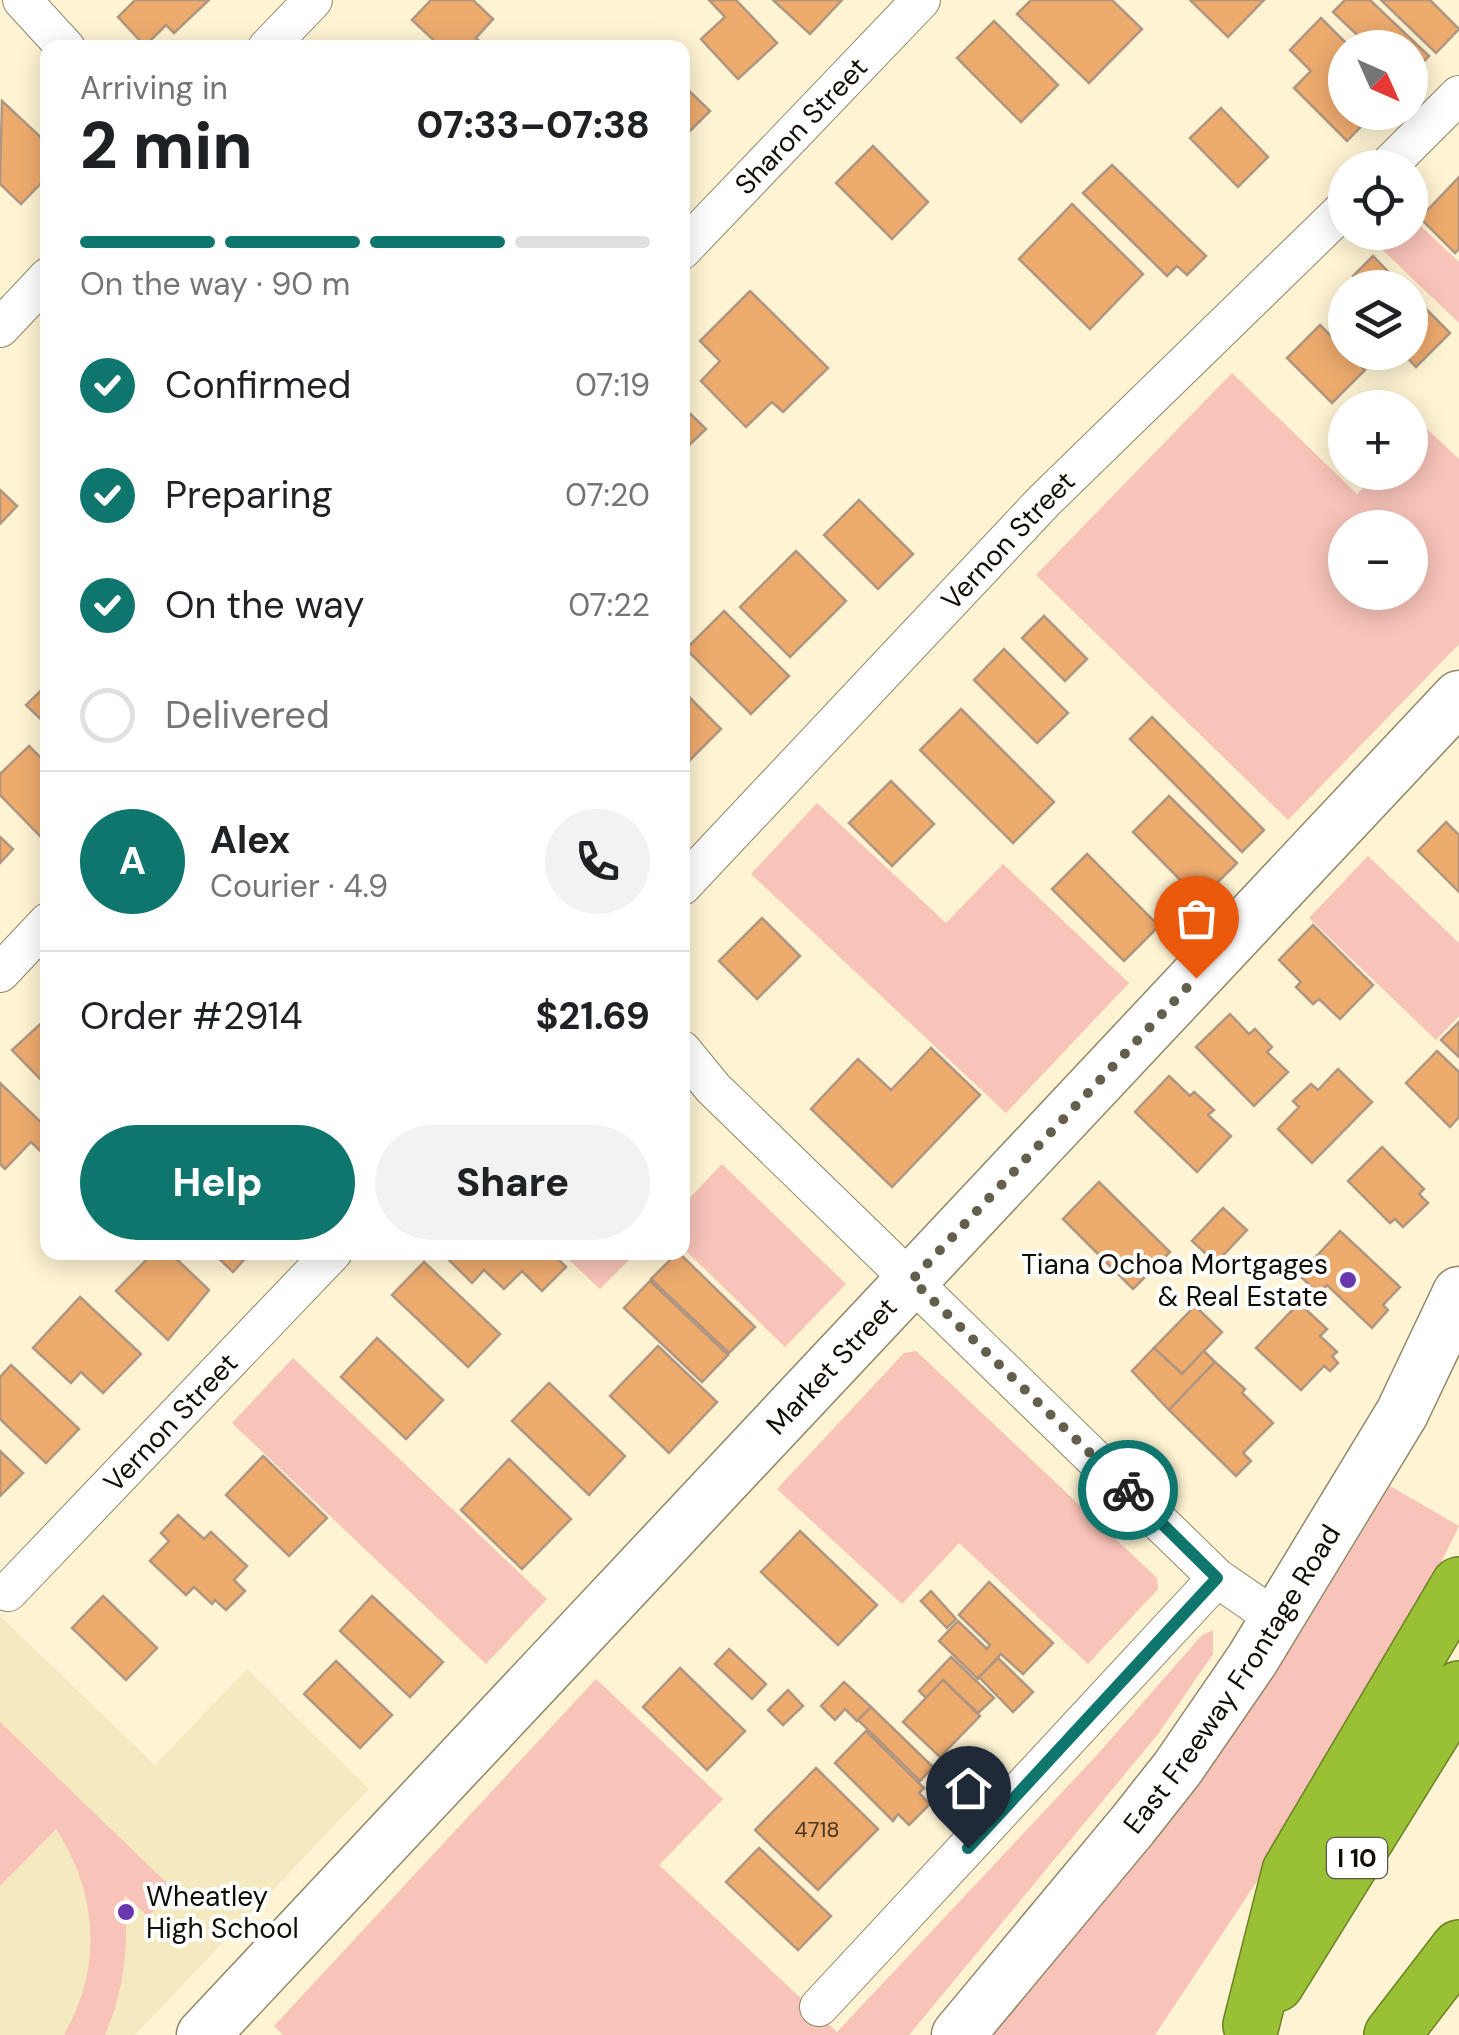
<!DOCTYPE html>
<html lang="en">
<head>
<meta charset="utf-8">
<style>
	:root { --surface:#fff; --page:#f2f2f2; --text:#202124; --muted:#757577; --line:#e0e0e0; --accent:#0f766e }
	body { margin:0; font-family:"DM Sans",sans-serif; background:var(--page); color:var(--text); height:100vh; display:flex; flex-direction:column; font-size:38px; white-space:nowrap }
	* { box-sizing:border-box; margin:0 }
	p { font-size:32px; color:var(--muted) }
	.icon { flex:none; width:55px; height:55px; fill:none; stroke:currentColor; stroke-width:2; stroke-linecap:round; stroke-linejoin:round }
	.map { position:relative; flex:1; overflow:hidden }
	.sheet { position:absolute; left:40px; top:40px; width:650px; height:1220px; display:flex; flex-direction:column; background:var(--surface); border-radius:20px; box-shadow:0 5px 25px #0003 }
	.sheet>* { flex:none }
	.needle { width:65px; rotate:135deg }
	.tools { position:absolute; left:1328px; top:30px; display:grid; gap:20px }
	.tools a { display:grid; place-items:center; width:100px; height:100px; border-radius:50%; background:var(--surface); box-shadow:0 5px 25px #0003; font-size:50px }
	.pin { position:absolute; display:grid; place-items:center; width:85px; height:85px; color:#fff; margin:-102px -42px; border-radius:50% 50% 50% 0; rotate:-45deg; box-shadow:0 0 10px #0007 }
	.pin .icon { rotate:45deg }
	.courier { position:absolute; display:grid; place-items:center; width:100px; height:100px; margin:-50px; border:8px solid #0f766e; border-radius:50%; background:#fff; color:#222; box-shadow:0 2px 12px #0007 }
	.summary em { font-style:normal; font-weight:800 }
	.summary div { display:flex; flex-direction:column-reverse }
	.summary { display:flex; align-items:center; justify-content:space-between; height:170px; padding:0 40px }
	h1 { font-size:65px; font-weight:800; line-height:75px }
	.bar { display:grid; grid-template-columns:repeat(4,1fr); gap:15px 10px; align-content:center; height:120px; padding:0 40px }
	.bar i { height:12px; border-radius:8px; background:var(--line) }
	.bar .active { background:var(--accent) }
	.bar p { grid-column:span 4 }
	.line { display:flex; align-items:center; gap:25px; padding:0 40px; border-top:2px solid var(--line) }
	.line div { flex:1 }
	.round { display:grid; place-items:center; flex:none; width:105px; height:105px; border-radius:52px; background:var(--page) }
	ol { padding:0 40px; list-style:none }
	li { display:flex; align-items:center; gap:30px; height:110px }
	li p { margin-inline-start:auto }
	li .icon { padding:10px; border-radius:50%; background:var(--accent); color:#fff; stroke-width:4 }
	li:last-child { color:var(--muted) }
	li i { width:55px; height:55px; border:5px solid var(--line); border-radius:50% }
	.cta { display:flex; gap:20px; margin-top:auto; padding:20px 40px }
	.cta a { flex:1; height:115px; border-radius:60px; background:var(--accent); color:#fff; font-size:40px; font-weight:800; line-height:115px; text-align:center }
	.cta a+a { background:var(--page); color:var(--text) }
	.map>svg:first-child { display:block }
	.built { fill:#f5e9c0 }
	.green { fill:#f8c3b8; fill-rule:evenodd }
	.building { fill:#eeab6e; stroke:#b09680; stroke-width:2.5 }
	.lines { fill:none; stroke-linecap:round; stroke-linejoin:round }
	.street-casing { stroke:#908769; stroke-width:40 }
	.secondary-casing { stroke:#908769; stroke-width:55 }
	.highway-casing { stroke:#6a8224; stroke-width:58 }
	.street { stroke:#fff; stroke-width:38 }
	.secondary { stroke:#fff; stroke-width:52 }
	.highway { stroke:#9ac035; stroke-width:55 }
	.done { stroke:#645e4c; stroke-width:10; stroke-dasharray:0 18 }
	.route { stroke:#0f766e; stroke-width:12 }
	.poi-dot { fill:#6937ae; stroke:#fff; stroke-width:4 }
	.labels { text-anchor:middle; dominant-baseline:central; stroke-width:8; stroke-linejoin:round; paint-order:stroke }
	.number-label { font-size:22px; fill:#48351e }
	.shield { fill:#fff; stroke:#58564f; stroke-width:2.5 }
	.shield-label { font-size:25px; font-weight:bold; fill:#110e04 }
	.street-label { font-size:28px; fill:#110e04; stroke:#fff }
	.poi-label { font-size:28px; fill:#110e04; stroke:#fff; text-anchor:end }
</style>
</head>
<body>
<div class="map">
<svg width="1459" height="2035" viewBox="0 0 1459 2035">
	<rect width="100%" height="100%" fill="#fef3d2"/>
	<path class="built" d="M0,1616l155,149 92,-96 122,120 -234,246h-135z"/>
	<g class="green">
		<path d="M1410,216l49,46v61l-91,-87 6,-3 36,-1z"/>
		<path d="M1232,373l125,121 22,-21 31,-1v-32l14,-14 35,33v185l-171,176 -252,-245zM1345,528h65v64h-65z"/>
		<path d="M817,803l129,120 57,-59 126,119 -123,130 -255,-239z"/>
		<path d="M1368,856l91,87v73l-23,24 -127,-122z"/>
		<path d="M722,1164l124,120 -61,63 -102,-99v-43z"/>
		<path d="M562,1253h74l-36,36z"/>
		<path d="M916,1351l241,227 1,11 -70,75 -129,-121 -57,61 -125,-115 127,-136z"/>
		<path d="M293,1358l254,241 -61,65 -254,-241z"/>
		<path d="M1390,1486l69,40 -74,150 -69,116 -161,243h-167l210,-255 102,-146z"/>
		<path d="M1213,1630v24l-55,80 -249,301h-626l-9,-9 322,-347 127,120 -64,66 178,167 260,-277 105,-120z"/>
		<path d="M0,1722l174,168 -26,26 -24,-21c5,51 1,93 -19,140h-41c39,-68 34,-141 -8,-206l-56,57z"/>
	</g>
	<g class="building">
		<path d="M135,0h74l-35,33 -8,-8 -21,21 -27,-29z"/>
		<path d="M431,0h42l20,19 -17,19 10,10h-44l-30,-28z"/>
		<path d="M709,0h27l41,43 -39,36 -37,-40 24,-22z"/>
		<path d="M773,0h69l-32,34z"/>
		<path d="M1031,0h81l30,29 -53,54 -72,-69z"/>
		<path d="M1190,0h74l-36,37z"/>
		<path d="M1345,0h25l59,56 -19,20v-28h-39l-38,-36z"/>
		<path d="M1381,0h49l29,29 -23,24z"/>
		<path d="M1321,18l30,30h-6v64h30l-28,29 -53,-53 17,-17 -21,-21z"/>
		<path d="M994,21l64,64 -37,37 -64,-64z"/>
		<path d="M682,84l28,27 -28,28z"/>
		<path d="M2,101l46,43v32l-27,28 -21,-20z"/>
		<path d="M1221,108l47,49 -30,30 -48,-49z"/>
		<path d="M873,146l55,56 -36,37 -56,-56z"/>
		<path d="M1112,165l94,91 -19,19 -10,-9 -10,10 -84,-83z"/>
		<path d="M1459,177v72l-4,4 -35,-35z"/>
		<path d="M1072,204l71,70 -53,55 -71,-70z"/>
		<path d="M1373,256l31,32h-41l-10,-12z"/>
		<path d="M750,291l78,77 -45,44 -11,-10 -26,25 -45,-46 19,-20 -20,-20z"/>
		<path d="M1410,293l40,40 -34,34 -14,-15h8z"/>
		<path d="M1320,325l45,45 -33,33 -45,-45z"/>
		<path d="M682,406l24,23 -24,23z"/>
		<path d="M0,490l17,16 -17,18z"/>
		<path d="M859,500l54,54 -35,35 -54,-54z"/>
		<path d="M796,551l50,50 -56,56 -50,-50z"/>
		<path d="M724,611l65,65 -38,38 -65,-65z"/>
		<path d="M1044,616l43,43 -22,22 -43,-43z"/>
		<path d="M1004,649l64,64 -31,30 -63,-63z"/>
		<path d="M48,684v42l-22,-21z"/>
		<path d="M682,690l39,39 -33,33 -6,-5z"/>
		<path d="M961,709l93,93 -41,41 -93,-93z"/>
		<path d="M1152,717l112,113 -22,22 -112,-113z"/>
		<path d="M29,746l19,19v64l-8,7 -40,-41v-21z"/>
		<path d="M891,781l43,43 -42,42 -43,-43z"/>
		<path d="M1169,796l68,67 -37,37 -67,-68z"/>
		<path d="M1446,822l13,13v57l-41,-41z"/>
		<path d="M0,837l13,12 -13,14z"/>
		<path d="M1087,854l72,72 -35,35 -72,-72z"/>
		<path d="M762,918l38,38 -43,43 -38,-38z"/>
		<path d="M1313,925l60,60 -33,34 -21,-20 -6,5 -17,-17 5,-5 -22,-22z"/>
		<path d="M1230,1014l19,20 6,-5 17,18 -5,5 21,20 -34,34 -58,-59z"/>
		<path d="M48,1017v70l-36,-37z"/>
		<path d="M1459,1022v35l-18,-17z"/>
		<path d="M931,1048l49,47 -88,92 -81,-78 47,-50 33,31z"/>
		<path d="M1437,1051l22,21v45l-9,10 -44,-44z"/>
		<path d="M1338,1069l34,33 -60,61 -34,-34 21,-22 -6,-6 18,-17 7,6z"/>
		<path d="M1169,1076l21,20 4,-4 20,18 -6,5 23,21 -34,36 -62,-60z"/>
		<path d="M0,1083l48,46v29l-17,-16 -26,27 -5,-5z"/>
		<path d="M1382,1147l42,42 -5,5 9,9 -25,24 -8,-8 -5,4 -42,-42z"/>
		<path d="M1099,1182l71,70 -37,37 -70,-70z"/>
		<path d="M1223,1208l24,22 -31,33 -24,-22z"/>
		<path d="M1340,1231l60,56 -17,18 5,5 -16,18 -45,-43 -8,9 -20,-19z"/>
		<path d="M141,1252h28l40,38 -41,50 -52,-49 31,-32z"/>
		<path d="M212,1252h39l-18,20z"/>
		<path d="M445,1252h106l15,15 -24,24 -20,-20 -18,18 -20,-19 -12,13 -29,-29z"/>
		<path d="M678,1252l77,75 -26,26 -78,-74z"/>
		<path d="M424,1262l76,72 -32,33 -76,-72z"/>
		<path d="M650,1281l78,74 -26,27 -78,-74z"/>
		<path d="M80,1297l61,57 -38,39 -22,-21 -10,11 -38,-35z"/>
		<path d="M1299,1303l28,26 -7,7 17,16 -5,4 6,7 -8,8 -6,-5 -23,24 -45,-42z"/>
		<path d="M1195,1306l27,26 -40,42 -28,-26z"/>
		<path d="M377,1338l66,62 -37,39 -65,-62z"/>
		<path d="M658,1346l59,56 -48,51 -59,-57z"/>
		<path d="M1154,1348l28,26 22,-23 11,11 -46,48 -37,-39z"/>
		<path d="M1215,1362l30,27 -3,4 31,30 -30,30 8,8 -15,15 -67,-66z"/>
		<path d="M11,1365l68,64 -33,34 -46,-44v-42z"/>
		<path d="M549,1383l76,73 -36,39 -77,-74z"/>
		<path d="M0,1451l23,22 -23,23z"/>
		<path d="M263,1456l64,62 -38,38 -63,-61z"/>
		<path d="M509,1459l62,60 -49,50 -61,-59z"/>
		<path d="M178,1515l26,24 7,-7 36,34 -13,14 11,11 -19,19 -11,-10 -3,4 -18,-17 -8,8 -36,-34 19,-20 -8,-8z"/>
		<path d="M800,1531l77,74 -39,40 -77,-73z"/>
		<path d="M989,1582l64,61 -30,31 -22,-20 -23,25 -39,-38 19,-20 29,28 3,-4 -31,-30z"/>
		<path d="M931,1591l25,28 -9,9 -26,-27z"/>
		<path d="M103,1596l54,52 -31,32 -54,-52z"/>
		<path d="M372,1596l71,66 -33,35 -70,-66z"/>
		<path d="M729,1649l37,35 -14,15 -37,-35z"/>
		<path d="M951,1657l43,41 -16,15 -35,-33 -17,18 -7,-7z"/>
		<path d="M998,1658l35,34 -20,20 -34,-35z"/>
		<path d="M336,1661l56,54 -32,33 -56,-54z"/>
		<path d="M680,1668l65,63 -38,39 -64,-63z"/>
		<path d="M943,1680l37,36 -40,41 -37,-35z"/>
		<path d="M844,1682l27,25 -14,14 -12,-12 -10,11 -14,-14z"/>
		<path d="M788,1690l15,16 -20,19 -15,-15z"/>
		<path d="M871,1707l62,60 -13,14 -62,-61z"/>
		<path d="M866,1731l58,57 -5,5 11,11 -21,21 -11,-11 -5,7 -58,-58z"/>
		<path d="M816,1768l62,61 -60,61 -63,-60z"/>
		<path d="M759,1848l72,68 -33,34 -72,-68z"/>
	</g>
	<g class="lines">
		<defs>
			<g id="street">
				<path d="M22,0l44,48"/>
				<path d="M267,48l46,-48"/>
				<path d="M1386,168l73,-73"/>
				<path id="s1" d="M682,250l239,-250"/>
				<path d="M0,328l48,-51"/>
				<path id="s2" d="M682,886l363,-386 300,-292"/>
				<path d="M0,973l48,-51"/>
				<path d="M682,1050l31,38 504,490 61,42"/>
				<path id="s3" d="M8,1592l325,-340"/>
				<path d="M819,2007l398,-429"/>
			</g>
			<g id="secondary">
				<path id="s4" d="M203,2035l1256,-1338"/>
				<path id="s5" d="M958,2035l174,-209 45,-57 75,-109 150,-247 57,-120"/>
			</g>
			<g id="highway">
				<path d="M1276,1984l183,-295"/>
				<path d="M1251,2025l39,-154 169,-286"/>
				<path d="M1392,2035l67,-87"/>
			</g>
		</defs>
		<use href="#street" class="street-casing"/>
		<use href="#secondary" class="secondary-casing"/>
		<use href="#highway" class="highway-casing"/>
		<use href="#street" class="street"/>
		<use href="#secondary" class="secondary"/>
		<use href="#highway" class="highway"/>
	</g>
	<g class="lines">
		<path class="done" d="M1128,1490l-216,-210 284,-302"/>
		<path class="route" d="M968,1848l249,-270 -89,-88"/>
	</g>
	<g class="poi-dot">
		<circle cx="1348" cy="1280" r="10"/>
		<circle cx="126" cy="1912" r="10"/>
	</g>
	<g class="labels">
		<g class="number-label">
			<text x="817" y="1829">4718</text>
		</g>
		<rect class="shield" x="1327" y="1838" width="60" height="40" rx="8"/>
		<g class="shield-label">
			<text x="1357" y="1858">I 10</text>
		</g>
		<g class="street-label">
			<text stroke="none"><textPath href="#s1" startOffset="172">Sharon Street</textPath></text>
			<text stroke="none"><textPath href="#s2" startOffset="475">Vernon Street</textPath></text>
			<text stroke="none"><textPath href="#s4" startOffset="918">Market Street</textPath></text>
			<text stroke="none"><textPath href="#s3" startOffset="235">Vernon Street</textPath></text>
			<text stroke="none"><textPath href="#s5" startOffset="450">East Freeway Frontage Road</textPath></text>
		</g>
		<g class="poi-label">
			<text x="1328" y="1264">Tiana Ochoa Mortgages<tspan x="1328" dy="32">&amp; Real Estate</tspan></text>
			<text x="146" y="1896" text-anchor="start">Wheatley<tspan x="146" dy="32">High School</tspan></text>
		</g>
	</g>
</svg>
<div class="tools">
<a><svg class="needle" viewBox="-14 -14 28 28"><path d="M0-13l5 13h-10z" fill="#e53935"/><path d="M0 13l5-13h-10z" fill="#757577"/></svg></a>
<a><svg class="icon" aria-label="locate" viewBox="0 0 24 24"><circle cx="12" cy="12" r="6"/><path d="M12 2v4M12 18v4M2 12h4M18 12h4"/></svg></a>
<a><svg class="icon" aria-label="layers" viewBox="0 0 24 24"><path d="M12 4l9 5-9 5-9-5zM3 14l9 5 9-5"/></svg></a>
<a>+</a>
<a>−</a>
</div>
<div class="pin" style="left:1196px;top:978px;background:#ea580c"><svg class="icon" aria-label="bag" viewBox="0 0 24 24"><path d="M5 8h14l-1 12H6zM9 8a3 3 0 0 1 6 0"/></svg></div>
<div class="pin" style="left:968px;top:1848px;background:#1f2937"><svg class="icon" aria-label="home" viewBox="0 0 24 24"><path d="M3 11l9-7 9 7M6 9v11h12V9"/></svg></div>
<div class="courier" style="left:1128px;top:1490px"><svg class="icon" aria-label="bike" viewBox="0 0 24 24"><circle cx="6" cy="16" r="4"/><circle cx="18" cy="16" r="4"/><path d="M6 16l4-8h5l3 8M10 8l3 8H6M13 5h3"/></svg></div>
<section class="sheet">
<div class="summary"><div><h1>2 min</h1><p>Arriving in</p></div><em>07:33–07:38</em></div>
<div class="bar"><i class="active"></i><i class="active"></i><i class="active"></i><i></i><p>On the way · 90 m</p></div>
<ol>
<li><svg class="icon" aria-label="check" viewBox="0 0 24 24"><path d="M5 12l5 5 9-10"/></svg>Confirmed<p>07:19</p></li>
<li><svg class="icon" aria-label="check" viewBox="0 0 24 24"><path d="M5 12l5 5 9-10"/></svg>Preparing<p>07:20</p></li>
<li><svg class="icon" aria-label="check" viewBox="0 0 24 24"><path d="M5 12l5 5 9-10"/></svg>On the way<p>07:22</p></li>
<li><i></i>Delivered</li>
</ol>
<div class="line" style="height:180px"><b class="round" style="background:var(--accent);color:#fff">A</b><div><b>Alex</b><p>Courier · 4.9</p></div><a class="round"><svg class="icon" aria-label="phone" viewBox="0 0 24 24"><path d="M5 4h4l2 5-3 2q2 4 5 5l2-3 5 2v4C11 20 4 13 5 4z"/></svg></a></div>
<div class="line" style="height:130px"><div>Order #2914</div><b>$21.69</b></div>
<div class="cta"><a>Help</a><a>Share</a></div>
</section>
</div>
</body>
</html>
